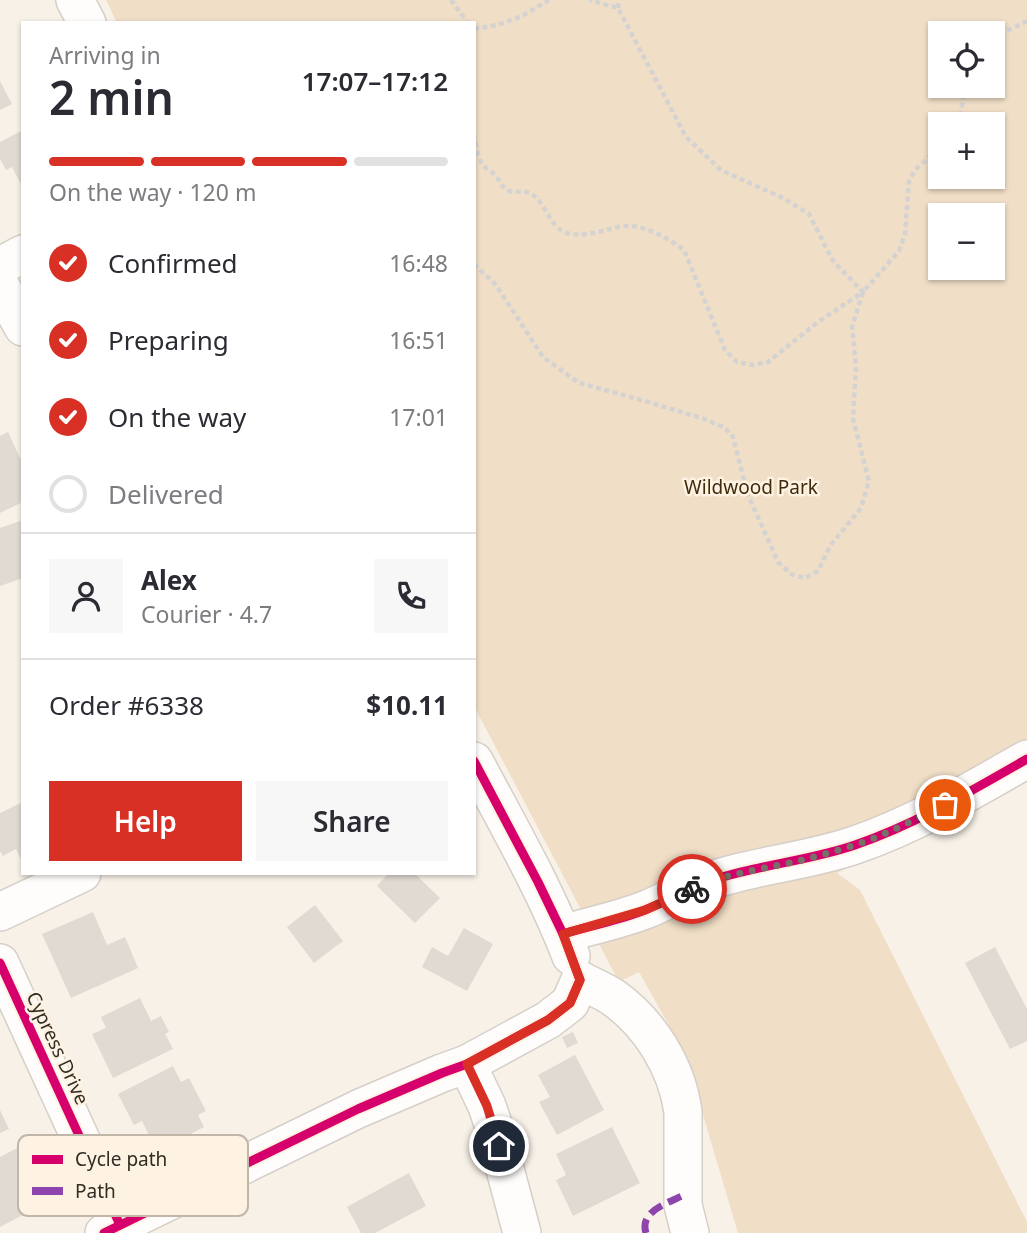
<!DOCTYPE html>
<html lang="en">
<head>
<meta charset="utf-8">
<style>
	:root { --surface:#fff; --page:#f7f7f7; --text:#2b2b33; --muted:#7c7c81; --line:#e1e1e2; --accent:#d93025 }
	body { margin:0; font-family:"Noto Sans",sans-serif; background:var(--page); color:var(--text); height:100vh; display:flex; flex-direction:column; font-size:26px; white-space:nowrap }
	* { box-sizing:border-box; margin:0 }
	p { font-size:23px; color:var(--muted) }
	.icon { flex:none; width:38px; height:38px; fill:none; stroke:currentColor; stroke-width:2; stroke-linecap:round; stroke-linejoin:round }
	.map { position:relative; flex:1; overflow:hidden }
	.drawer { position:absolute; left:21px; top:21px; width:455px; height:854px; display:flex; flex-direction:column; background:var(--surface); border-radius:0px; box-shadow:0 2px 5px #0004 }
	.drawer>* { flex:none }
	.fabs { position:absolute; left:928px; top:21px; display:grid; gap:14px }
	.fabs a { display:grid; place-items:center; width:77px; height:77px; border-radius:0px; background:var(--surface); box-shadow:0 2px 5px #0004; font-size:35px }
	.pin { position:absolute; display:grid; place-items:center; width:60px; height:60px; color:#fff; margin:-30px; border:4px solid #fff; border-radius:50%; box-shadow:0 2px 7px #0007 }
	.courier { position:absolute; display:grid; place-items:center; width:70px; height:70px; margin:-35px; border:5px solid #d93025; border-radius:50%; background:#fff; color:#222; box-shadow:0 2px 9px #0007 }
	.summary em { font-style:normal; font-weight:600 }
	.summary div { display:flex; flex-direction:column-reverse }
	.summary { display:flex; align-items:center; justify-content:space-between; height:119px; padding:0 28px }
	h1 { font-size:46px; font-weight:600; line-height:52px }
	.bar { display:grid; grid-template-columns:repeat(4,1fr); gap:10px 7px; align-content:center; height:84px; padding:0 28px }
	.bar i { height:9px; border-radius:5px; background:var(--line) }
	.bar .on { background:var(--accent) }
	.bar p { grid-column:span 4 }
	.line { display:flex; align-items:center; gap:18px; padding:0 28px; border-top:2px solid var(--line) }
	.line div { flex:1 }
	.round { display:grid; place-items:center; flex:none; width:74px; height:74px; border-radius:0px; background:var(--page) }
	ol { padding:0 28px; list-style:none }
	li { display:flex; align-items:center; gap:21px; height:77px }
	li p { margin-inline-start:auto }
	li .icon { padding:7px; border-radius:50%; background:var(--accent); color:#fff; stroke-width:4 }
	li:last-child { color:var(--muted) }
	li i { width:38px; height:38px; border:4px solid var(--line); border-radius:50% }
	.primary-button { display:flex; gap:14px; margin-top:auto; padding:14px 28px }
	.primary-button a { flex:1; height:80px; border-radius:0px; background:var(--accent); color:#fff; font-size:28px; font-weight:600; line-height:80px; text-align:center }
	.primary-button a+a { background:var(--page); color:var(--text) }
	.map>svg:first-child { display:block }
	.green { fill:#f0dec6; fill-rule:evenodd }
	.building { fill:#e0dad2 }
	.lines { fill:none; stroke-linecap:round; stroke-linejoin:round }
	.minor-casing { stroke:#d5cfc8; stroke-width:40 }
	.path { stroke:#d5d3d1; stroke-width:4.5; stroke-dasharray:5 3.5; stroke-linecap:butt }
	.minor { stroke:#fefdfc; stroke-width:37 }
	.quiet { stroke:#8e44ad; stroke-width:7; stroke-dasharray:14 7; stroke-linecap:butt }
	.cycleway-casing { stroke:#fef2e2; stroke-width:13 }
	.cycleway { stroke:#d6006c; stroke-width:9 }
	.done { stroke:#777169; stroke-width:7; stroke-dasharray:0 12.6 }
	.route { stroke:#d93025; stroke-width:9 }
	.labels { text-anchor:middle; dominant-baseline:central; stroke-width:5; stroke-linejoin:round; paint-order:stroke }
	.park-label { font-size:19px; fill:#3f2b0c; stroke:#fef2e2 }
	.street-label { font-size:19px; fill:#312c24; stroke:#fef2e2 }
	.key { fill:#fef2e2; stroke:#c0b7a9; stroke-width:2 }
	.key-label { font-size:19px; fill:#312c24 }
</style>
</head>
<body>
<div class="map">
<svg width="1027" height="1233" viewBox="0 0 1027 1233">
	<rect width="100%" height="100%" fill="#f8f1e8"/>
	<path class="green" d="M106,0h921v777l-190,96 23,17 167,332v11h-289l-53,-179 -46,-82 -20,10 -145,-276v-683h-357zM940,33h52v53h-52zM940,124h52v53h-52zM940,215h52v53h-52z"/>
	<g class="building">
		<path d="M0,81l12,23 -12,6z"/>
		<path d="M23,130v58l-11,-21 -6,3 -6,-11v-17z"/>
		<path d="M8,432l12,26 3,-1v45l-23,11v-77z"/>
		<path d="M23,520v58l-23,8v-58z"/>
		<path d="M23,802v56l-2,1 -5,-10 -13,7 -3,-5v-38z"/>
		<path d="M389,873h25l26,25 -25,25 -38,-37z"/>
		<path d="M315,905l28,36 -29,22 -27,-36z"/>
		<path d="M93,912l14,33 18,-8 13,31 -67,30 -29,-64z"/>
		<path d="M464,928l29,16 -26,47 -45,-24 10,-20 16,9z"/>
		<path d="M995,947l32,62v32l-17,8 -45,-86z"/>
		<path d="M140,998l11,23 10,-5 8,16 -4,2 8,15 -60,29 -21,-44 14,-6 -5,-11z"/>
		<path d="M573,1032l5,11 -11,5 -5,-11z"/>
		<path d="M575,1055l29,55 -47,25 -18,-33 11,-5 -12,-22z"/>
		<path d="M173,1066l8,16 8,-4 17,33 -8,4 6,12 -47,24 -15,-30 -8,4 -16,-31z"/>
		<path d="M0,1110l9,19 -9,4z"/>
		<path d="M612,1127l28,56 -67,33 -17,-36 10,-5 -10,-21z"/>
		<path d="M21,1146l13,25 -5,2 4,9 -4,2 11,22 -40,21v-70z"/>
		<path d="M409,1173l17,33 -51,27h-14l-14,-26z"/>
	</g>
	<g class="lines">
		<defs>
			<g id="minor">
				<path d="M75,0l12,23"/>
				<path d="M0,266l23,-12"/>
				<path d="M0,285l23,42"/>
				<path d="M474,761c34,64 71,128 97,195"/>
				<path d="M0,912l82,-39"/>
				<path d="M563,934c27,-8 56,-14 82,-24 20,-8 39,-19 59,-27 49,-18 102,-21 151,-38 61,-21 116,-54 172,-86"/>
				<path d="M0,963l120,262"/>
				<path d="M580,980c11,6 24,11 34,18 36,26 63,69 69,114v93l7,28"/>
				<path d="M467,1064l20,42 6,18 29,109"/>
				<path d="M104,1233l254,-124 84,-36 25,-9 81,-44 22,-17 10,-23"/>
			</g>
		</defs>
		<use href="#minor" class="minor-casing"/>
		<g class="path">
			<path d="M451,0l17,23"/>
			<path d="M618,8l1,-8"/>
			<path d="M474,29l23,-4 25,-9 27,-16"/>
			<path d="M992,38l35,-17"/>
			<path d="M957,124l4,-12 4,-26"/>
			<path d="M474,134c2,10 3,22 9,31 3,4 8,6 12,10 5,5 6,13 14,16 6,2 15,-1 21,2 17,9 19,38 41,41 19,3 36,-6 54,-8 21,-1 42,12 59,24l41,100 12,12 16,3 15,-3 50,-40 45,-30 -30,-31 -24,-47 -26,-16 -62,-28 -35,-33 -68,-129 -29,-8"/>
			<path d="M474,264l22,21 47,72 36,26 66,18 59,18 17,7 11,8 16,61 30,67 13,12 14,4 13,-7 12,-25 31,-38 8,-27 -16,-62 3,-52 -4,-40 11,-35 36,-41 6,-17 4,-53 6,-11 25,-23"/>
		</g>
		<use href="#minor" class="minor"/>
		<path class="quiet" d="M646,1233c-7,-22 22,-30 38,-38"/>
		<defs>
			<g id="cycleway">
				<path d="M563,934c27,-8 56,-14 82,-24 20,-8 39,-19 59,-27 49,-18 102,-21 151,-38 61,-21 116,-54 172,-86"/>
				<path d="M0,963l120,262"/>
				<path d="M104,1233l254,-124 84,-36 25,-9 81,-44 22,-17 10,-23 -17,-46 -25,-52 -64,-121"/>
			</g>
		</defs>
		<use href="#cycleway" class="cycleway-casing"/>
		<use href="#cycleway" class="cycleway"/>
	</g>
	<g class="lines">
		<path class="done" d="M692,889c36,-17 76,-20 114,-30 22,-6 45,-12 66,-20 25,-10 49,-23 73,-34"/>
		<path class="route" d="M499,1146l-12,-40 -20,-42 81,-44 22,-17 10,-23 -17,-46 82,-24 47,-21"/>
	</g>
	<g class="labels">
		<g class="park-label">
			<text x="751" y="487">Wildwood Park</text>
		</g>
		<g class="street-label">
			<text transform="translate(58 1048) rotate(65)">Cypress Drive</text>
		</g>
	</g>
	<rect x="18" y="1135" width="230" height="81" rx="10" class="key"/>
	<rect x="32" y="1155" width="31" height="9" fill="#d6006c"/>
	<rect x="32" y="1187" width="31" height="8" fill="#8e44ad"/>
	<g class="key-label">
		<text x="75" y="1166">Cycle path</text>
		<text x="75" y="1198">Path</text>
	</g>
</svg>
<div class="fabs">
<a><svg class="icon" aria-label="locate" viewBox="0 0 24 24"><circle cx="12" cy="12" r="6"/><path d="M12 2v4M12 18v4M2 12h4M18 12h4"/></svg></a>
<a>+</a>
<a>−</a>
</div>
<div class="pin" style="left:945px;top:805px;background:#ea580c"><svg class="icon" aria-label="bag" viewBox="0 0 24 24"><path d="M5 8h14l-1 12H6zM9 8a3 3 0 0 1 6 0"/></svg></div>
<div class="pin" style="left:499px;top:1146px;background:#1f2937"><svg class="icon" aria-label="home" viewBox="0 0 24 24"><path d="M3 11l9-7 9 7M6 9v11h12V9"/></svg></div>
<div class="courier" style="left:692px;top:889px"><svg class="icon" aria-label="bike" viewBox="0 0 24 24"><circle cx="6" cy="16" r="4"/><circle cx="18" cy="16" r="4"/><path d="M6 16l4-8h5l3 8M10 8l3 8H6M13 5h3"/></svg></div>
<section class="drawer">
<div class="summary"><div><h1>2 min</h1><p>Arriving in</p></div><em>17:07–17:12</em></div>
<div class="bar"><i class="on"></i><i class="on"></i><i class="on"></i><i></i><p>On the way · 120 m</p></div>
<ol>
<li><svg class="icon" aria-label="check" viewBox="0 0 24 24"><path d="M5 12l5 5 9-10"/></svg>Confirmed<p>16:48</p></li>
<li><svg class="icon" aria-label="check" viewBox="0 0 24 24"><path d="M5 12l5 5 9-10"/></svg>Preparing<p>16:51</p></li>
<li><svg class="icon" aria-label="check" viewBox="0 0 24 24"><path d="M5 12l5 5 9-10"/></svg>On the way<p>17:01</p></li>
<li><i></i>Delivered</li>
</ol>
<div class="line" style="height:126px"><a class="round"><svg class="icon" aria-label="person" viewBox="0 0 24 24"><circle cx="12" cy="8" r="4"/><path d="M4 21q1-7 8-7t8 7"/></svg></a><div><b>Alex</b><p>Courier · 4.7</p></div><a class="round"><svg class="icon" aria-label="phone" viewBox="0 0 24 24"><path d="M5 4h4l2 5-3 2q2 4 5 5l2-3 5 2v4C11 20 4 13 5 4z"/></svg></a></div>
<div class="line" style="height:91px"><div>Order #6338</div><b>$10.11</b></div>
<div class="primary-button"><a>Help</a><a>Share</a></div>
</section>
</div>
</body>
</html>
